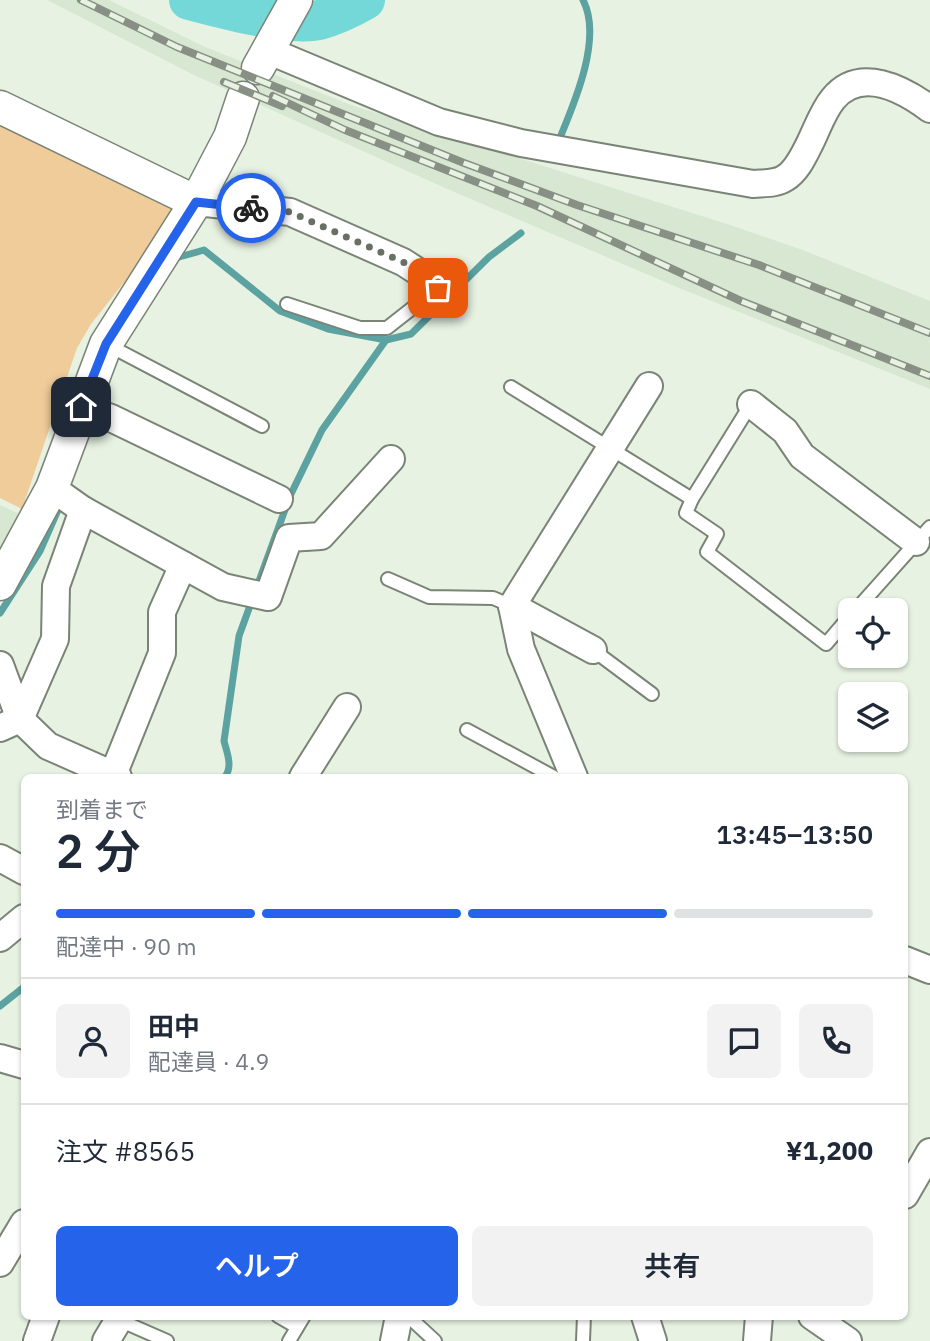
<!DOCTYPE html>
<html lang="ja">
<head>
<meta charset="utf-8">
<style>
	:root { --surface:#fff; --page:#f2f2f3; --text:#1f2937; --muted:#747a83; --line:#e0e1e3; --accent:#2563eb }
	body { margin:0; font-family:"IBM Plex Sans","Noto Sans JP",sans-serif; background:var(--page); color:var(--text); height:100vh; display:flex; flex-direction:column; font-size:26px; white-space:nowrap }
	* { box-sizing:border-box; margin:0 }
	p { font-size:23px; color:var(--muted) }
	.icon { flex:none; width:38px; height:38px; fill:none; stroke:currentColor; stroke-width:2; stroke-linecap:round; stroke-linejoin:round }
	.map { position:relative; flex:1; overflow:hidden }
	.panel { position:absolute; left:21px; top:774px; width:887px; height:546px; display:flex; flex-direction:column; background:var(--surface); border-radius:10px; box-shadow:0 2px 5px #0004 }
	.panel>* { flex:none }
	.controls { position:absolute; left:838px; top:598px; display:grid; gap:14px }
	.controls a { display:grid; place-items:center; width:70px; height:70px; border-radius:10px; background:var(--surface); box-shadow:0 2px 5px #0004; font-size:35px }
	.pin { position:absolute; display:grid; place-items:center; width:60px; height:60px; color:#fff; margin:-30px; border-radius:14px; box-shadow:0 4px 10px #0006 }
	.courier { position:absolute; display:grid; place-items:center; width:70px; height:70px; margin:-35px; border:5px solid #2563eb; border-radius:50%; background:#fff; color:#222; box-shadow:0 2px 9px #0007 }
	.overview em { font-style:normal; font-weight:600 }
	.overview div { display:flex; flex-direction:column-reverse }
	.overview { display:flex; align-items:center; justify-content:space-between; height:119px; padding:0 35px }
	h1 { font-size:46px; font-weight:600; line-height:52px }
	.bar { display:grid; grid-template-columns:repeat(4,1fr); gap:10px 7px; align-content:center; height:84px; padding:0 35px }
	.bar i { height:9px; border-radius:5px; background:var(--line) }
	.bar .active { background:var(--accent) }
	.bar p { grid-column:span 4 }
	.line { display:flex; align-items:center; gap:18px; padding:0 35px; border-top:2px solid var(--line) }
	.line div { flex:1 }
	.round { display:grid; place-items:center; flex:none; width:74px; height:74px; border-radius:10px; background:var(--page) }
	.action { display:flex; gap:14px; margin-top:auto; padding:14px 35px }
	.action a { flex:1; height:80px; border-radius:10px; background:var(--accent); color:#fff; font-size:28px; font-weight:600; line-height:80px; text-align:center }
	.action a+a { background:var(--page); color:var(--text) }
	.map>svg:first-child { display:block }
	.built { fill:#d8e7d1 }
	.green { fill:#f0cc9a }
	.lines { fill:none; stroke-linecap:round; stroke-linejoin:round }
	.stream { stroke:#5ca2a1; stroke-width:7 }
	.river { stroke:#74d7d8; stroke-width:40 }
	.service-casing { stroke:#7a8476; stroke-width:16 }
	.minor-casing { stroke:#7a8476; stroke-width:30 }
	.tertiary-casing { stroke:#7a8476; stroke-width:35 }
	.service { stroke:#fff; stroke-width:12 }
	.minor { stroke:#fff; stroke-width:26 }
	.tertiary { stroke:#fff; stroke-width:32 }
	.rail-casing { stroke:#889085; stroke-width:8 }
	.rail { stroke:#e7f2e2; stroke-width:5; stroke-dasharray:16; stroke-linecap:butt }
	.done { stroke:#686f65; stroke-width:7; stroke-dasharray:0 12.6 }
	.route { stroke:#2563eb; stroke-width:9 }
</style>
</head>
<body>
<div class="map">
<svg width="930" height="1341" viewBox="0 0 930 1341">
	<rect width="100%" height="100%" fill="#e7f2e2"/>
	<g class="built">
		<path d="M47,0h62l96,47 146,58 379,120 70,24 130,52v88l-258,-104 -227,-97 -249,-112z"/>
		<path d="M0,505l24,11 -24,35z"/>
	</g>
	<path class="green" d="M0,124l166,77 10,16 -85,107 -14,24 -55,161 -22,-11z"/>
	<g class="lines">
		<g class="stream">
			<path d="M559,140c15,-36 44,-102 24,-140"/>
			<path d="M172,259l32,-9 76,61 48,18 58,11 25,-6 78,-77 32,-24"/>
			<path d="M0,613l40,-62 22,-50"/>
			<path d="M225,777c8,-11 2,-24 -1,-36l15,-105 51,-140 32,-66 64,-90"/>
			<path d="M0,1006l24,-19"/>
		</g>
		<path class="river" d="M189,0c31,8 99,27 130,20 16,-4 32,-12 46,-20"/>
		<defs>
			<g id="service">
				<path d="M287,304l73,24h27l51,-40"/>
				<path d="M106,344l156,82"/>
				<path d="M511,387l181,112 59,-95"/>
				<path d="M692,499l-6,14 31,21 -10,18 119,92 24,-28"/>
				<path d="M388,579l41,18 64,1 19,8"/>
				<path d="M855,611l75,-84"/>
				<path d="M593,650l59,44"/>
				<path d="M467,730l87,47"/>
				<path d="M278,1316l19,11"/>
				<path d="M408,1316l27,25"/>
				<path d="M119,1320l48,21"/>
				<path d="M289,1341l15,-25"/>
				<path d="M583,1341l1,-25"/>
			</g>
			<g id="minor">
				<path d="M267,50l172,72 82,21 232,41c11,-1 23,0 32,-6 12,-7 19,-23 25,-35 7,-14 13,-32 23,-44 27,-33 70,-10 97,10"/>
				<path d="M196,202l94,10 113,50 31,20 4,6"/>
				<path d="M751,404l34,27 17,25 114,86"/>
				<path d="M81,407l30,11 168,81"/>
				<path d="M52,488l31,22 140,77 45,10 21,-59 32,-2 70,-77"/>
				<path d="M512,606l81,44"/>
				<path d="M0,665l20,54 28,27 70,31"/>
				<path d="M0,728l20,-9 35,-80 1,-53 27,-76"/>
				<path d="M113,775l49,-122v-41l21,-47"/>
				<path d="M303,777l44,-70"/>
				<path d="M574,777l-53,-128 -9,-43 137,-220"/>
				<path d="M0,858l24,13"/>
				<path d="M0,938l24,-20"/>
				<path d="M905,960l25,10"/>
				<path d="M0,1058l24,7"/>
				<path d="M905,1195l25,-43"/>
				<path d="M0,1263l24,-40"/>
				<path d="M645,1316l8,25"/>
				<path d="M812,1316l36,25"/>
				<path d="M37,1341l9,-25"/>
				<path d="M106,1341l15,-25"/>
				<path d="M394,1341l5,-25"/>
				<path d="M757,1341l2,-25"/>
			</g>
			<g id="tertiary">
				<path d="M258,68l38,-68"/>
				<path d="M0,107l196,95"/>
				<path d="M0,584l52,-96 54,-144 90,-142 34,-65 13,-39"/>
			</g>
		</defs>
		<use href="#service" class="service-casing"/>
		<use href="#minor" class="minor-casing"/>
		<use href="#tertiary" class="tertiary-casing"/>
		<use href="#service" class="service"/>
		<use href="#minor" class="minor"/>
		<use href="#tertiary" class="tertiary"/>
		<defs>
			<g id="rail">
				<path d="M81,0l96,47 287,116 113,42 182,60 171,68"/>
				<path d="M224,82l58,24"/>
				<path d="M273,96l72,34 192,76 204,95 189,75"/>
			</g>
		</defs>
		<use href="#rail" class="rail-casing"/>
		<use href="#rail" class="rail"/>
	</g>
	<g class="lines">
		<path class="done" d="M251,208l39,4 113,50 31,20 4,6"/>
		<path class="route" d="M81,407l25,-63 90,-142 55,6"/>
	</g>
</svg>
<div class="controls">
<a><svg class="icon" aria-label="locate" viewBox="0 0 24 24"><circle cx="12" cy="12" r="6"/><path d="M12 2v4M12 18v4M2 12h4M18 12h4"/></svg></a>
<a><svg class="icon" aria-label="layers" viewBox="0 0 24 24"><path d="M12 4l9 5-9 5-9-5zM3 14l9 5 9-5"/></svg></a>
</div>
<div class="pin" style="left:438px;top:288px;background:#ea580c"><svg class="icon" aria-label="bag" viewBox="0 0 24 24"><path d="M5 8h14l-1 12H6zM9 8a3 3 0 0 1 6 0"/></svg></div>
<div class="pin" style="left:81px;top:407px;background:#1f2937"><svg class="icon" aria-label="home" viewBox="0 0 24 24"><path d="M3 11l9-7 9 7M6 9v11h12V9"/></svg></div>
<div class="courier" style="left:251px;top:208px"><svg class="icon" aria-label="bike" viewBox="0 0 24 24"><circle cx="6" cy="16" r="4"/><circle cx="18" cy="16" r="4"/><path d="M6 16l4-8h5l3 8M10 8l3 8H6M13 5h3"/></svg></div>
<section class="panel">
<div class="overview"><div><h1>2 分</h1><p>到着まで</p></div><em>13:45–13:50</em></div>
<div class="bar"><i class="active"></i><i class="active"></i><i class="active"></i><i></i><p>配達中 · 90 m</p></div>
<div class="line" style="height:126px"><a class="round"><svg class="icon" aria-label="person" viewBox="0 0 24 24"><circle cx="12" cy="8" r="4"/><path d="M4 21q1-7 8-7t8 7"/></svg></a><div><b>田中</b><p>配達員 · 4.9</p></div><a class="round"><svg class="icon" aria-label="chat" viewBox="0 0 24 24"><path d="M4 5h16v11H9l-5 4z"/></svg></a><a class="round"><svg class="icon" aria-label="phone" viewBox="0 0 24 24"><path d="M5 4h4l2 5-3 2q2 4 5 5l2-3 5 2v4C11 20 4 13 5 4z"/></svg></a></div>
<div class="line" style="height:91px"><div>注文 #8565</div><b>¥1,200</b></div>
<div class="action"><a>ヘルプ</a><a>共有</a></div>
</section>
</div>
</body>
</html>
